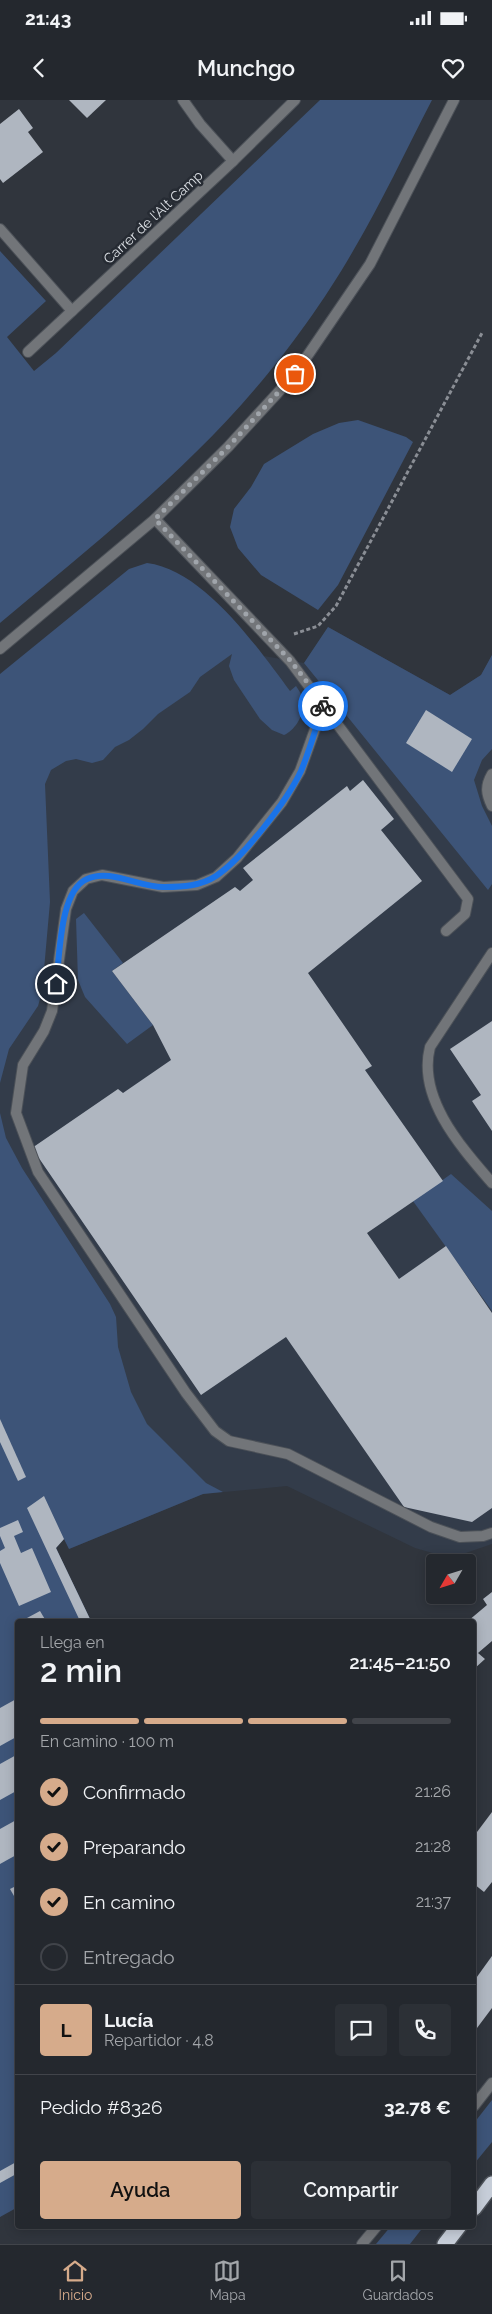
<!DOCTYPE html>
<html lang="es">
<head>
<meta charset="utf-8">
<style>
	:root { --surface:#24282e; --page:#2c3036; --text:#f1f3f6; --muted:#a3a6aa; --line:#41444a; --accent:#d6ab8b }
	body { margin:0; font-family:Raleway,sans-serif; background:var(--page); color:var(--text); height:100vh; display:flex; flex-direction:column; font-size:19px; white-space:nowrap }
	* { box-sizing:border-box; margin:0 }
	p { font-size:16px; color:var(--muted) }
	.icon { flex:none; width:28px; height:28px; fill:none; stroke:currentColor; stroke-width:2; stroke-linecap:round; stroke-linejoin:round }
	.map { position:relative; flex:1; overflow:hidden }
	.sheet { position:absolute; left:15px; top:1519px; width:461px; height:610px; display:flex; flex-direction:column; background:var(--surface); border-radius:5px; box-shadow:0 2px 12px #0003,0 0 0 1px var(--line) }
	.sheet>* { flex:none }
	.needle { width:32px; rotate:231deg }
	.tools { position:absolute; left:426px; top:1454px; display:grid; gap:10px }
	.tools a { display:grid; place-items:center; width:50px; height:50px; border-radius:5px; background:var(--surface); box-shadow:0 2px 12px #0003,0 0 0 1px var(--line); font-size:25px }
	.pin { position:absolute; display:grid; place-items:center; width:42px; height:42px; color:#fff; margin:-21px; border:2px solid #fff; border-radius:50%; box-shadow:0 1px 5px #0007 }
	.courier { position:absolute; display:grid; place-items:center; width:50px; height:50px; margin:-25px; border:4px solid #1a73e8; border-radius:50%; background:#fff; color:#222; box-shadow:0 1px 6px #0007 }
	.headline em { font-style:normal; font-weight:600 }
	.headline div { display:flex; flex-direction:column-reverse }
	.headline { display:flex; align-items:center; justify-content:space-between; height:85px; padding:0 25px }
	h1 { font-size:32px; font-weight:600; line-height:38px }
	.bar { display:grid; grid-template-columns:repeat(4,1fr); gap:8px 5px; align-content:center; height:60px; padding:0 25px }
	.bar i { height:6px; border-radius:4px; background:var(--line) }
	.bar .on { background:var(--accent) }
	.bar p { grid-column:span 4 }
	.line { display:flex; align-items:center; gap:12px; padding:0 25px; border-top:1px solid var(--line) }
	.line div { flex:1 }
	.round { display:grid; place-items:center; flex:none; width:52px; height:52px; border-radius:5px; background:var(--page) }
	ol { padding:0 25px; list-style:none }
	li { display:flex; align-items:center; gap:15px; height:55px }
	li p { margin-inline-start:auto }
	li .icon { padding:5px; border-radius:50%; background:var(--accent); color:#111; stroke-width:4 }
	li:last-child { color:var(--muted) }
	li i { width:28px; height:28px; border:2px solid var(--line); border-radius:50% }
	.action { display:flex; gap:10px; margin-top:auto; padding:10px 25px }
	.action a { flex:1; height:58px; border-radius:5px; background:var(--accent); color:#111; font-size:20px; font-weight:600; line-height:58px; text-align:center }
	.action a+a { background:var(--page); color:var(--text) }
	.status { display:flex; justify-content:space-between; align-items:center; height:35px; padding:0 25px; background:var(--surface); direction:ltr }
	.status svg { height:14px; fill:currentColor }
	header { display:flex; justify-content:space-between; align-items:center; height:65px; padding:0 25px; background:var(--surface); font-size:22px; font-weight:600 }
	.menu { display:flex; justify-content:space-around; align-items:center; height:70px; border-top:1px solid var(--line); background:var(--surface); font-size:14px; color:var(--muted) }
	.menu a { display:grid; justify-items:center; gap:2px }
	.menu .on { color:var(--accent) }
	.map>svg:first-child { display:block }
	.built { fill:#333c4a }
	.green { fill:#3d5478 }
	.building { fill:#afb6c0 }
	.lines { fill:none; stroke-linecap:round; stroke-linejoin:round }
	.service-casing { stroke:#4c5158; stroke-width:12 }
	.minor-casing { stroke:#4c5158; stroke-width:12 }
	.motorway-casing { stroke:#4c5158; stroke-width:18 }
	.path { stroke:#8a8e95; stroke-width:3; stroke-dasharray:4 2.5; stroke-linecap:butt }
	.service { stroke:#727579; stroke-width:10 }
	.minor { stroke:#727579; stroke-width:10 }
	.motorway { stroke:#c6cdd8; stroke-width:15 }
	.done { stroke:#a0a5ab; stroke-width:5; stroke-dasharray:0 9 }
	.route { stroke:#1a73e8; stroke-width:6 }
	.labels { text-anchor:middle; dominant-baseline:central; stroke-width:5; stroke-linejoin:round; paint-order:stroke }
	.street-label { font-size:14px; fill:#dde1e6; stroke:#262b33 }
</style>
</head>
<body>
<div class="status"><b>21:43</b><svg viewBox="0 0 49 12"><path d="M0 12V9h3v3zM5 12V6h3v6zM10 12V3h3v9zM15 12V0h3v12zM26 1h20v11H26zM47 4h2v5h-2z"/></svg></div>
<header><svg class="icon" aria-label="back" viewBox="0 0 24 24"><path d="M15 5l-7 7 7 7"/></svg>Munchgo<svg class="icon" aria-label="heart" viewBox="0 0 24 24"><path d="M12 20l-8-8c-3-5 5-10 8-4 3-6 11-1 8 4z"/></svg></header>
<div class="map">
<svg width="492" height="2144" viewBox="0 0 492 2144">
	<rect width="100%" height="100%" fill="#30353d"/>
	<path class="built" d="M202,507l62,49 40,7 24,-36 122,68 31,-20 11,-20v889l-35,12h-14l-28,-8 -128,-62 -84,8 -134,55 -69,-144v-692z"/>
	<g class="green">
		<path d="M320,0h112c-26,50 -50,102 -79,151 -25,44 -64,99 -98,138 -75,88 -167,160 -255,234v-372l46,50 -39,36 27,34 22,-18z"/>
		<path d="M358,320l48,17 7,5 -75,143 -20,25 -57,-35 -23,-27 -8,-21 4,-18 17,-22 13,-23 49,-30 26,-11z"/>
		<path d="M147,463c57,7 110,84 143,128l6,-5c2,3 5,7 6,11 5,14 -6,33 -18,38l-12,-5 -12,-11 -26,-39 -5,-14 3,-12 -32,23 -10,15 -32,22 -15,15 -14,11 -14,7 -12,13 -11,3 -16,-4 -10,2 -15,9 -6,14 5,118 -8,90 -4,14 -29,43 -9,34v-409l129,-105z"/>
		<path d="M328,527l122,68 31,-20 11,-20v94l-10,11 -8,20 8,26 10,20v58l-4,6 -184,-227z"/>
		<path d="M84,813l39,50 -11,8 41,54 -26,19 -42,-47 -7,-17 -2,-61z"/>
		<path d="M0,1013l6,25 16,30 88,136 6,13 2,30 13,45 16,32 59,59 17,9 -20,2 -134,55 -5,-10 -8,9 35,73h-73v586l-18,10z"/>
		<path d="M451,1074l41,37v100l-79,-110z"/>
		<path d="M492,2000v42l-18,22v-41z"/>
		<path d="M391,2126h33l-14,18h-34z"/>
	</g>
	<g class="building">
		<path d="M69,0h37l-19,18z"/>
		<path d="M19,9l14,19 -5,4 15,20 -40,31 -3,-4v-55z"/>
		<path d="M426,610l46,29 -20,33 -46,-29z"/>
		<path d="M363,680l31,39 -13,11 41,51 -114,92 64,93 -7,4 78,111 -76,52 32,46 47,-33 46,67v195l-20,14 -68,-15 -118,-170 -85,58 -169,-247 86,-59 5,4 48,-33 -18,-35 -41,-54 123,-84 5,4 13,-11 -10,-12 104,-82 3,5z"/>
		<path d="M492,921v110l-20,-30 9,-6 -31,-46z"/>
		<path d="M0,1319l26,58 -8,4 -18,-39z"/>
		<path d="M44,1396l20,43 -8,9 35,73h-11l-53,-113z"/>
		<path d="M18,1420l5,12 -9,4 7,17 11,-5 19,44 -32,14 -19,-43v-12l5,-3 -5,-12v-8z"/>
		<path d="M492,1492v49l-14,12 7,6 -11,10v-48h-6l19,-16 -4,-6z"/>
		<path d="M40,1511l6,10h-18l-1,-3z"/>
		<path d="M18,1598v38l-18,10v-38z"/>
		<path d="M18,1654v36l-18,10v-36z"/>
		<path d="M492,1712v70l-8,10 -10,-8v-48z"/>
		<path d="M18,1719v35l-18,10v-35z"/>
		<path d="M18,1785v18l-8,-14z"/>
		<path d="M492,1856v52l-18,24v-51z"/>
		<path d="M18,2061v12l-18,10v-12z"/>
	</g>
	<g class="lines">
		<defs>
			<g id="service">
				<path d="M155,419l135,142 178,238 -3,15 -19,17"/>
				<path d="M324,604l-24,67 -18,31 -45,56 -21,19 -19,8 -34,2 -61,-12 -16,4 -13,12 -7,18 -14,102 -8,20 -21,34 -7,48 22,59 148,221 29,38 14,10 59,13 143,73 29,10 23,-1 9,-3"/>
				<path d="M492,674c-7,12 -6,20 0,32"/>
				<path d="M492,853l-62,94c-13,51 31,100 62,136"/>
			</g>
			<g id="minor">
				<path d="M183,0l17,24 33,37"/>
				<path d="M0,129l72,82"/>
				<path d="M28,252l205,-191 62,-61"/>
				<path d="M0,549l155,-130 73,-72 67,-73 75,-110 84,-164"/>
				<path d="M474,2006l18,-23"/>
				<path d="M362,2144l15,-18"/>
			</g>
			<g id="motorway">
				<path d="M474,2108l18,-24"/>
				<path d="M445,2144l14,-18"/>
			</g>
		</defs>
		<use href="#service" class="service-casing"/>
		<use href="#minor" class="minor-casing"/>
		<use href="#motorway" class="motorway-casing"/>
		<path class="path" d="M294,534l24,-8 18,-20 146,-273"/>
		<use href="#service" class="service"/>
		<use href="#minor" class="minor"/>
		<use href="#motorway" class="motorway"/>
	</g>
	<g class="lines">
		<path class="done" d="M295,274l-67,73 -73,72 135,141 34,44 -1,2"/>
		<path class="route" d="M56,884c4,-27 3,-93 31,-105 23,-11 53,9 78,8 17,0 36,-1 51,-11 27,-18 71,-75 85,-105 9,-21 15,-44 22,-65"/>
	</g>
	<g class="labels">
		<g class="street-label">
			<text transform="translate(153 117) rotate(-43)">Carrer de l'Alt Camp</text>
		</g>
	</g>
</svg>
<div class="tools">
<a><svg class="needle" viewBox="-14 -14 28 28"><path d="M0-13l5 13h-10z" fill="#e53935"/><path d="M0 13l5-13h-10z" fill="#a3a6aa"/></svg></a>
</div>
<div class="pin" style="left:295px;top:274px;background:#ea580c"><svg class="icon" aria-label="bag" viewBox="0 0 24 24"><path d="M5 8h14l-1 12H6zM9 8a3 3 0 0 1 6 0"/></svg></div>
<div class="pin" style="left:56px;top:884px;background:#1f2937"><svg class="icon" aria-label="home" viewBox="0 0 24 24"><path d="M3 11l9-7 9 7M6 9v11h12V9"/></svg></div>
<div class="courier" style="left:323px;top:606px"><svg class="icon" aria-label="bike" viewBox="0 0 24 24"><circle cx="6" cy="16" r="4"/><circle cx="18" cy="16" r="4"/><path d="M6 16l4-8h5l3 8M10 8l3 8H6M13 5h3"/></svg></div>
<section class="sheet">
<div class="headline"><div><h1>2 min</h1><p>Llega en</p></div><em>21:45–21:50</em></div>
<div class="bar"><i class="on"></i><i class="on"></i><i class="on"></i><i></i><p>En camino · 100 m</p></div>
<ol>
<li><svg class="icon" aria-label="check" viewBox="0 0 24 24"><path d="M5 12l5 5 9-10"/></svg>Confirmado<p>21:26</p></li>
<li><svg class="icon" aria-label="check" viewBox="0 0 24 24"><path d="M5 12l5 5 9-10"/></svg>Preparando<p>21:28</p></li>
<li><svg class="icon" aria-label="check" viewBox="0 0 24 24"><path d="M5 12l5 5 9-10"/></svg>En camino<p>21:37</p></li>
<li><i></i>Entregado</li>
</ol>
<div class="line" style="height:90px"><b class="round" style="background:var(--accent);color:#111">L</b><div><b>Lucía</b><p>Repartidor · 4.8</p></div><a class="round"><svg class="icon" aria-label="chat" viewBox="0 0 24 24"><path d="M4 5h16v11H9l-5 4z"/></svg></a><a class="round"><svg class="icon" aria-label="phone" viewBox="0 0 24 24"><path d="M5 4h4l2 5-3 2q2 4 5 5l2-3 5 2v4C11 20 4 13 5 4z"/></svg></a></div>
<div class="line" style="height:65px"><div>Pedido #8326</div><b>32.78 €</b></div>
<div class="action"><a>Ayuda</a><a>Compartir</a></div>
</section>
</div>
<nav class="menu">
<a class="on"><svg class="icon" aria-label="home" viewBox="0 0 24 24"><path d="M3 11l9-7 9 7M6 9v11h12V9"/></svg>Inicio</a>
<a><svg class="icon" aria-label="map" viewBox="0 0 24 24"><path d="M3 6l6-2 6 2 6-2v14l-6 2-6-2-6 2zM9 4v14M15 6v14"/></svg>Mapa</a>
<a><svg class="icon" aria-label="saved" viewBox="0 0 24 24"><path d="M7 4h10v16l-5-4-5 4z"/></svg>Guardados</a>
</nav>
</body>
</html>
